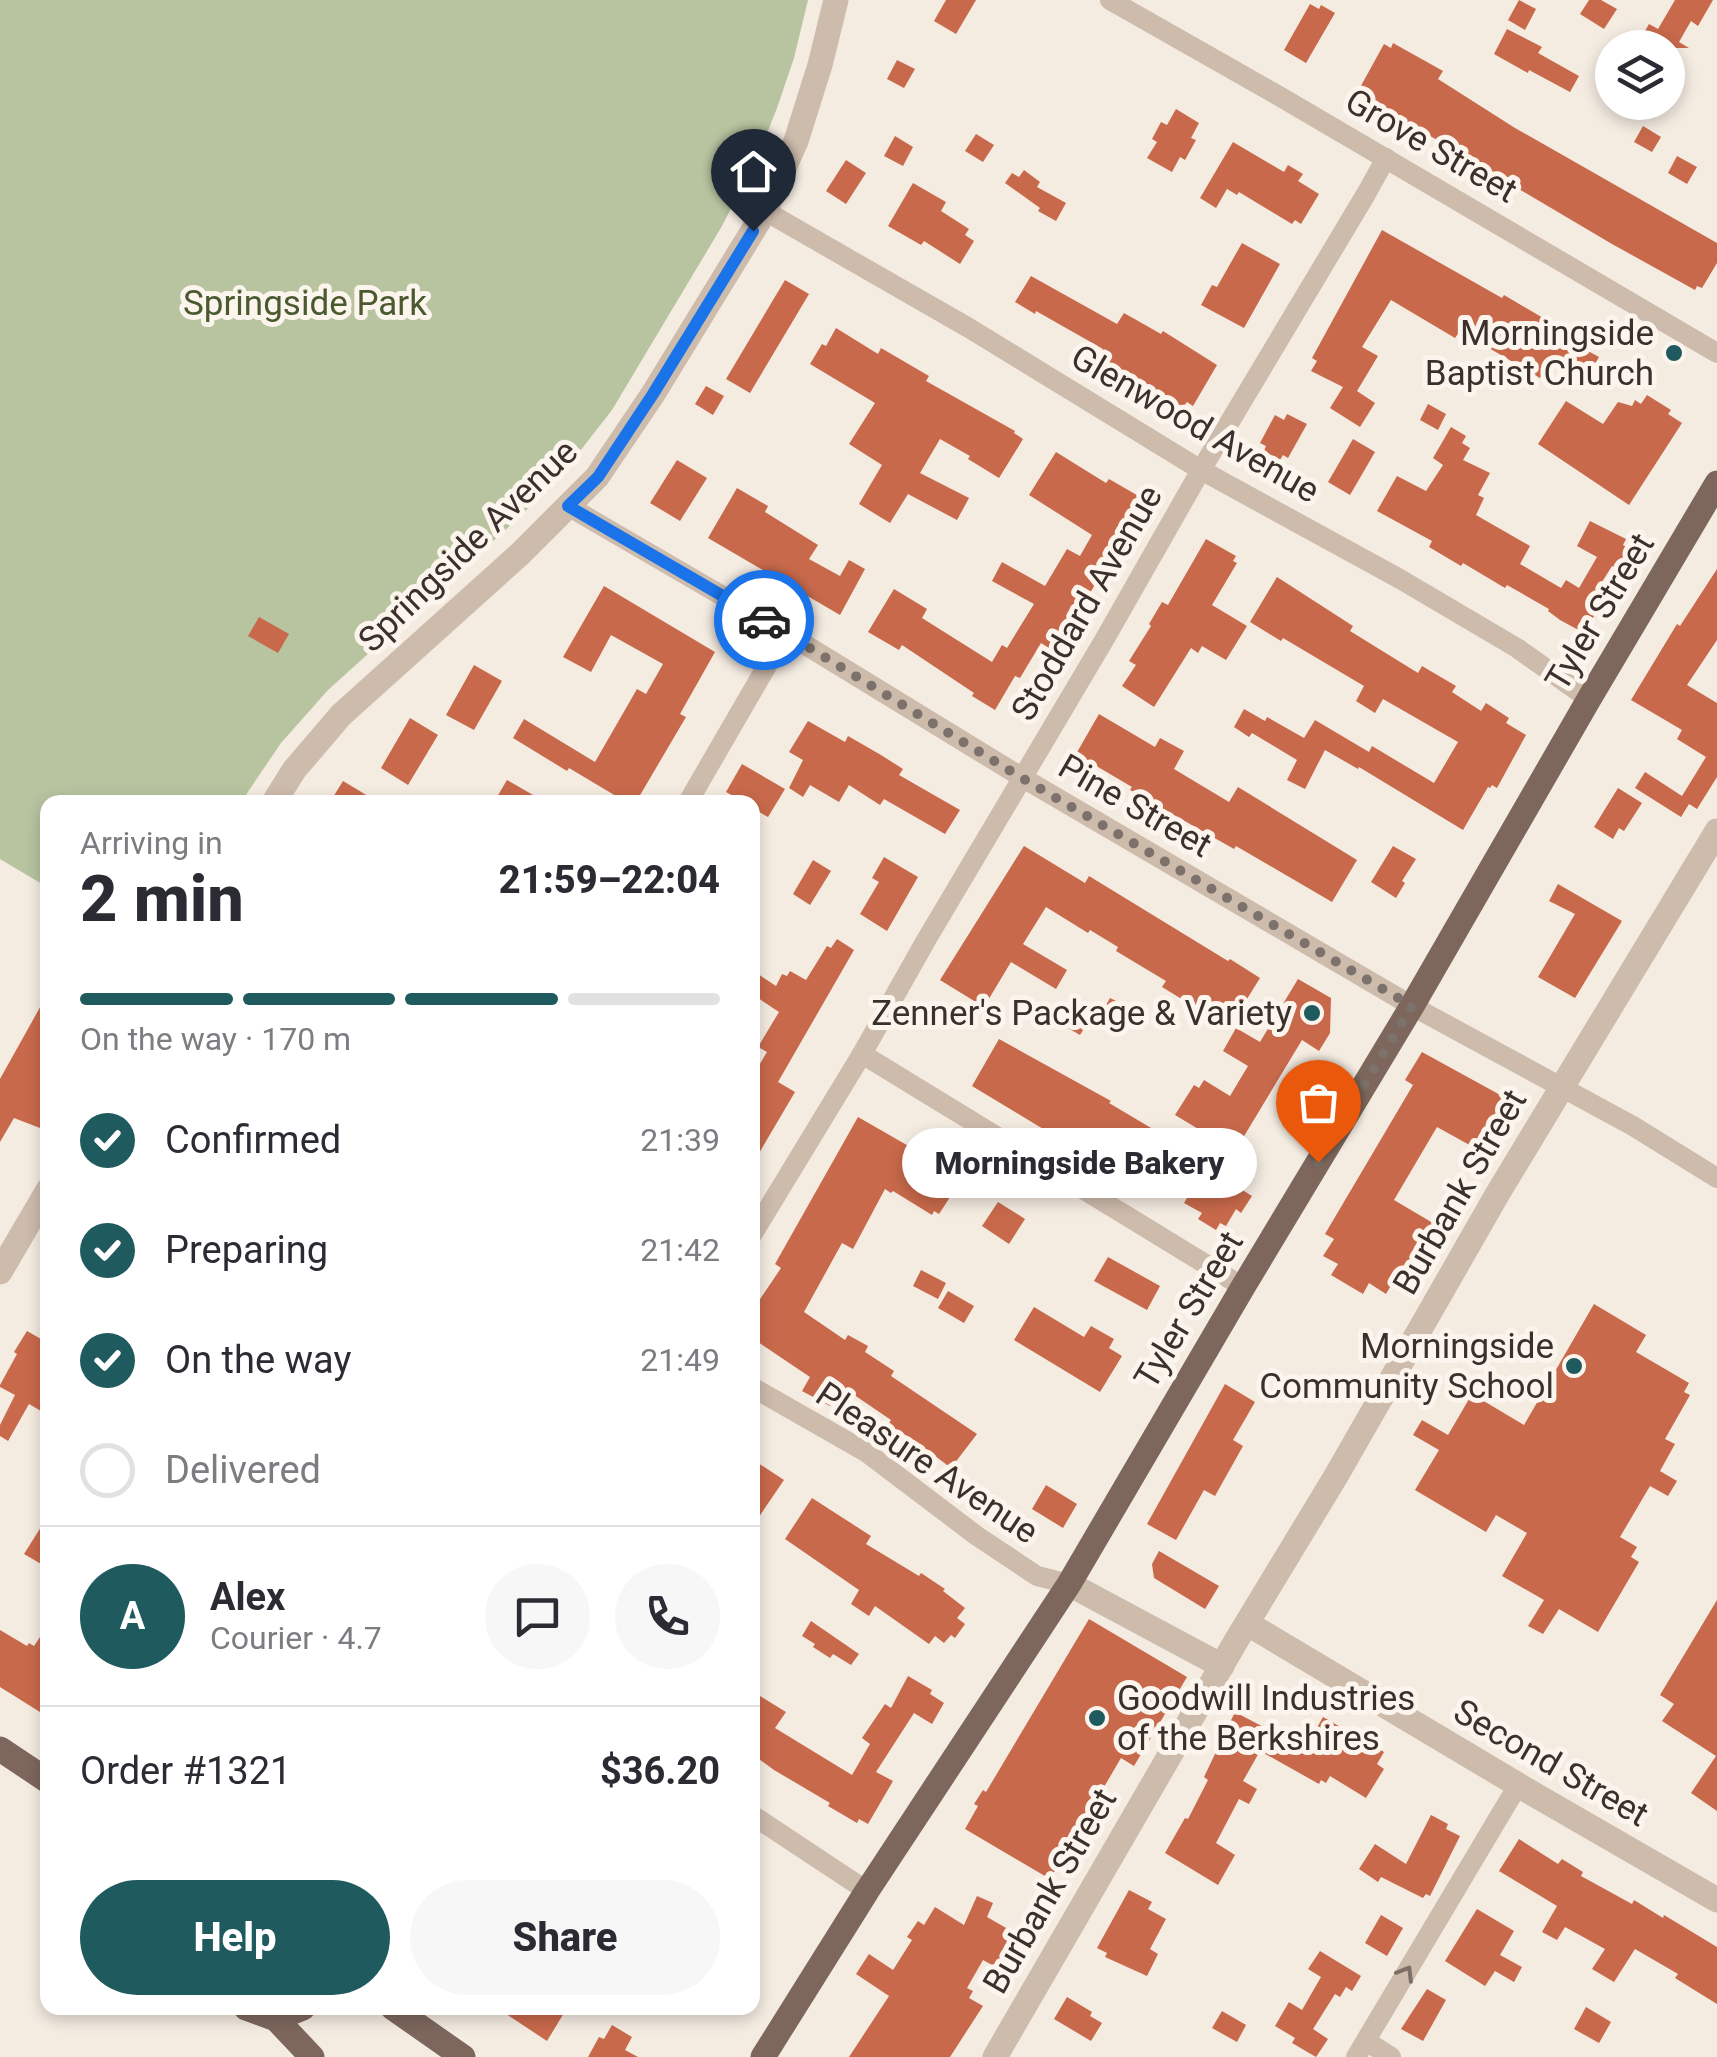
<!DOCTYPE html>
<html lang="en">
<head>
<meta charset="utf-8">
<style>
	:root { --surface:#fff; --page:#f7f7f7; --text:#2b2b33; --muted:#7c7c81; --line:#e1e1e2; --accent:#1f5a5e }
	body { margin:0; font-family:Roboto,sans-serif; background:var(--page); color:var(--text); height:100vh; display:flex; flex-direction:column; font-size:38px; white-space:nowrap }
	* { box-sizing:border-box; margin:0 }
	p { font-size:32px; color:var(--muted) }
	.icon { flex:none; width:55px; height:55px; fill:none; stroke:currentColor; stroke-width:2; stroke-linecap:round; stroke-linejoin:round }
	.map { position:relative; flex:1; overflow:hidden }
	.side { position:absolute; left:40px; top:795px; width:720px; height:1220px; display:flex; flex-direction:column; background:var(--surface); border-radius:20px; box-shadow:0 5px 15px #0003 }
	.side>* { flex:none }
	.tools { position:absolute; left:1595px; top:30px; display:grid; gap:20px }
	.tools a { display:grid; place-items:center; width:90px; height:90px; border-radius:50%; background:var(--surface); box-shadow:0 5px 15px #0003; font-size:50px }
	.pin { position:absolute; display:grid; place-items:center; width:85px; height:85px; color:#fff; margin:-102px -42px; border-radius:50% 50% 50% 0; rotate:-45deg; box-shadow:0 0 10px #0007 }
	.pin .icon { rotate:45deg }
	.courier { position:absolute; display:grid; place-items:center; width:100px; height:100px; margin:-50px; border:8px solid #1a73e8; border-radius:50%; background:#fff; color:#222; box-shadow:0 2px 12px #0007 }
	.bubble { position:absolute; height:70px; border-radius:35px; background:var(--surface); box-shadow:0 5px 15px #0003; font-size:32px; font-weight:800; line-height:70px; text-align:center }
	.head em { font-style:normal; font-weight:800 }
	.head div { display:flex; flex-direction:column-reverse }
	.head { display:flex; align-items:center; justify-content:space-between; height:170px; padding:0 40px }
	h1 { font-size:65px; font-weight:800; line-height:75px }
	.bar { display:grid; grid-template-columns:repeat(4,1fr); gap:15px 10px; align-content:center; height:120px; padding:0 40px }
	.bar i { height:12px; border-radius:8px; background:var(--line) }
	.bar .selected { background:var(--accent) }
	.bar p { grid-column:span 4 }
	.line { display:flex; align-items:center; gap:25px; padding:0 40px; border-top:2px solid var(--line) }
	.line div { flex:1 }
	.round { display:grid; place-items:center; flex:none; width:105px; height:105px; border-radius:52px; background:var(--page) }
	ol { padding:0 40px; list-style:none }
	li { display:flex; align-items:center; gap:30px; height:110px }
	li p { margin-inline-start:auto }
	li .icon { padding:10px; border-radius:50%; background:var(--accent); color:#fff; stroke-width:4 }
	li:last-child { color:var(--muted) }
	li i { width:55px; height:55px; border:5px solid var(--line); border-radius:50% }
	.primary-button { display:flex; gap:20px; margin-top:auto; padding:20px 40px }
	.primary-button a { flex:1; height:115px; border-radius:60px; background:var(--accent); color:#fff; font-size:40px; font-weight:800; line-height:115px; text-align:center }
	.primary-button a+a { background:var(--page); color:var(--text) }
	.map>svg:first-child { display:block }
	.green { fill:#b8c4a0 }
	.building { fill:#c8694b }
	.lines { fill:none; stroke-linecap:round; stroke-linejoin:round }
	.minor { stroke:#cdbbac; stroke-width:20 }
	.tertiary { stroke:#cdbbac; stroke-width:25 }
	.primary { stroke:#7d675c; stroke-width:25 }
	.oneway { stroke:#7d6f65 }
	.done { stroke:#7c716b; stroke-width:10; stroke-dasharray:0 18 }
	.route { stroke:#1a73e8; stroke-width:12 }
	.poi-dot { fill:#1f5a5e; stroke:#fbf5ee; stroke-width:4 }
	.labels { text-anchor:middle; dominant-baseline:central; stroke-width:10; stroke-linejoin:round; paint-order:stroke }
	.street-label { font-size:35px; fill:#3b302b; stroke:#fbf5ee }
	.park-label { font-size:35px; fill:#4a5a2e; stroke:#fbf5ee }
	.poi-label { font-size:35px; fill:#3b302b; stroke:#fbf5ee; text-anchor:end }
</style>
</head>
<body>
<div class="map">
<svg width="1717" height="2057" viewBox="0 0 1717 2057">
	<rect width="100%" height="100%" fill="#f4ebe1"/>
	<path class="green" d="M0,0h808l-14,58 -17,50 -19,48 -36,70 -110,184 -53,68 -46,45 -185,167 -47,53 -40,59h-193l-1,85 -47,-28z"/>
	<g class="building">
		<path d="M946,0h30l-20,34 -22,-13z"/>
		<path d="M1519,0l17,9 -11,21 -17,-10z"/>
		<path d="M1589,0h12l16,9 -13,20 -24,-15z"/>
		<path d="M1675,0h38l-15,26 -7,-5 -12,21 10,6h-54l14,-24 9,5z"/>
		<path d="M1310,4l9,5 2,-4 14,8 -29,50 -22,-13z"/>
		<path d="M1507,29l35,18 -4,6 41,23 -9,16 -41,-22 -1,3 -34,-19z"/>
		<path d="M1393,43l50,28 -5,8 77,49 202,115v20l-15,25 -5,-2 -2,4 -83,-46 -122,-72 -52,-34 -1,2 -80,-47 27,-49 7,4z"/>
		<path d="M897,60l18,9 -11,19 -17,-9z"/>
		<path d="M1176,109l23,14 -8,15 5,2 -11,20 -5,-3 -8,15 -25,-14 10,-16 -5,-3 9,-17 6,3z"/>
		<path d="M1643,126l18,11 -9,15 -18,-10z"/>
		<path d="M976,134l18,11 -11,17 -18,-11z"/>
		<path d="M895,136l18,11 -10,19 -19,-10z"/>
		<path d="M1233,142l51,30 4,-7 15,9 -5,7 21,13 -18,30 -6,-4 -3,4 -53,-32 -2,3 -10,-6 -11,19 -16,-10z"/>
		<path d="M1677,156l20,11 -10,17 -19,-11z"/>
		<path d="M846,160l20,13 -20,31 -20,-13z"/>
		<path d="M1024,170l16,12 -3,5 29,16 -10,18 -18,-10 2,-3 -35,-25 7,-10 7,4z"/>
		<path d="M913,183l33,19 -5,9 28,18 -4,6 9,6 -14,23 -36,-23 -3,4 -33,-19z"/>
		<path d="M1382,230l120,68 2,-3 87,51 -3,5 11,6 -15,26 -35,-20 -9,15 -80,-47 -5,7 -64,-38 -29,47 16,9 -21,35 18,12 -15,24 -30,-19 13,-21 -32,-16 6,-10 -5,-3z"/>
		<path d="M1242,243l38,21 -36,64 -43,-23 11,-20 5,2z"/>
		<path d="M1031,276l86,48 7,-11 37,21 2,-3 54,34 -24,41 -6,-4 -4,5 -84,-51 4,-7 -67,-38 -1,3 -20,-12z"/>
		<path d="M785,280l24,14 -59,99 -24,-14z"/>
		<path d="M836,328l42,26 3,-6 48,28 -3,5 89,50 -1,2 9,6 -24,39 -31,-19 2,-3 -30,-17 -20,34 49,25 -12,22 -49,-26 -18,29 -31,-19 23,-39 -33,-21 26,-41 -65,-39 12,-20 4,2z"/>
		<path d="M706,386l18,10 -11,19 -18,-11z"/>
		<path d="M1647,395l24,15 -3,4 14,9 -53,82 -91,-61 28,-43 37,23 15,-22 14,4 3,-6 6,4z"/>
		<path d="M1428,404l18,10 -8,16 -18,-10z"/>
		<path d="M1287,414l20,10 -19,34 -5,-3 -3,5 -16,-9 2,-5 -6,-3 15,-28 9,5z"/>
		<path d="M1451,427l15,9 -4,7 8,5 -7,12 27,13 -12,22 6,3 -8,17 54,31 -10,18 41,24 5,-8 13,8 18,-31 -20,-11 13,-25 36,18 -3,6 10,6 -11,20 -10,-5 -17,27 9,6 -20,34 -24,-13 -12,-9 1,-2 -42,-24 -2,3 -42,-25 -2,3 -32,-19 3,-6 -55,-30 20,-35 29,15 17,-26 -10,-7z"/>
		<path d="M1353,439l22,13 -25,43 -22,-13z"/>
		<path d="M1056,452l50,31 3,-4 33,19 -48,81 3,2 -39,68 -4,-3 -2,4 -11,-7 -21,35 -5,-2 -20,34 -23,-14 2,-3 -72,-48 -3,5 -31,-18 26,-43 33,20 -5,9 70,44 10,-17 5,3 27,-44 -42,-23 10,-19 43,24 22,-37 13,7 12,-21 -63,-40z"/>
		<path d="M677,460l30,18 -27,43 -30,-18z"/>
		<path d="M737,488l31,18 -3,6 53,33 -9,14 31,17 9,-16 16,9 -25,46 -132,-77z"/>
		<path d="M1206,539l30,17 -3,5 4,2 -25,42 35,21 -21,34 -24,-14 -4,7 -7,-5 -37,59 -32,-21 14,-21 -7,-4 22,-35 -2,-2 13,-22 6,3z"/>
		<path d="M1717,569v71l-30,45 30,18v74l-20,32 -8,-5 -8,13 -46,-29 10,-16 37,24 24,-39 -29,-18 5,-9 -51,-30 46,-76 3,2z"/>
		<path d="M1277,577l76,49 -3,5 68,42 4,-7 34,20 -4,6 29,19 5,-8 23,15 -3,5 20,12 -29,53 -5,-3 -2,3 -2,-1 -25,43 -104,-63 -1,2 -33,-19 -20,39 -18,-9 10,-20 -45,-27 -3,4 -15,-10 10,-18 21,12 2,-4 37,21 11,-18 54,32 3,-6 62,37 24,-41 -75,-43 -8,14 -19,-12 8,-15 -81,-48 -2,3 -31,-19z"/>
		<path d="M604,586l111,66 -35,62 6,3 -50,85 -8,-4 -2,4 -57,-34 -2,3 -54,-33 11,-19 71,43 42,-73 9,5 17,-30 -52,-29 -20,37 -28,-15z"/>
		<path d="M259,617l30,17 -11,19 -30,-17z"/>
		<path d="M474,665l28,16 -28,49 -28,-15z"/>
		<path d="M1099,714l56,33 5,-9 24,13 -10,18 55,33 9,-15 119,73 -25,42 -96,-56 -2,3 -104,-59 2,-3 -56,-33z"/>
		<path d="M410,718l28,17 -30,50 -27,-17z"/>
		<path d="M808,721l37,21 3,-6 33,19 22,14 -4,6 61,35 -15,24 -61,-35 -4,6 -31,-20 -10,17 -29,-17 -7,12 -14,-9 14,-28 -14,-8z"/>
		<path d="M742,764l43,25 -17,28 -16,-9v-6h-8l-18,-10z"/>
		<path d="M507,780l38,22h-51z"/>
		<path d="M343,781l35,21h-48z"/>
		<path d="M1618,788l24,15 -18,28 -5,-3 -6,11 -19,-12z"/>
		<path d="M1024,846l61,37 4,-7 139,85 2,-2 30,19 -31,50 -67,-41 4,-6 -50,-30 2,-4 -28,-17 -2,3 -42,-26 -23,37 44,26 -11,19 -45,-27 -27,45 -44,-27z"/>
		<path d="M1393,846l23,13 -14,22 3,2 -9,15 -25,-16z"/>
		<path d="M884,857l34,20 -31,54 -27,-17 19,-32 -7,-4z"/>
		<path d="M813,860l18,11 -21,34 -17,-11z"/>
		<path d="M1558,884l64,37 -47,77 -37,-21 37,-63 -26,-13z"/>
		<path d="M837,939l17,11 -76,132 17,10 -43,73v-88l15,-25 -9,-5 21,-35 -27,-18v-24l24,16 6,-12 5,2 3,-5 16,9 21,-34 4,2z"/>
		<path d="M1298,979l33,19 -1,35 -11,18 -17,-11 -82,136 32,20 -11,17 -5,-4 -10,17 -6,-3 -4,7 -18,-11 4,-6 -18,-10 36,-61 -45,-27 19,-30 5,3 5,-8 26,16 18,-30 -25,-15 13,-23 24,14z"/>
		<path d="M48,993v116l-8,19 -26,-10 -14,24v-63z"/>
		<path d="M1110,998l18,9 -11,19 -17,-10z"/>
		<path d="M1073,1003l19,12 -12,20 -19,-11z"/>
		<path d="M999,1039l112,62 -2,2 59,35 -26,44 -58,-33 -2,3 -24,-14 -86,-52z"/>
		<path d="M1422,1052l91,50 -29,51 -47,-26 -43,73 49,29 -31,55 -15,-9 -11,19 -17,-11 -6,11 -32,-19 7,-11 -15,-8 11,-17 -9,-5 88,-149 -8,-5z"/>
		<path d="M858,1117l101,58 -5,8 4,2 -19,29 -5,-3 -2,4 -39,-24 -2,2 -6,-4 -32,60 -11,-6 -38,69 41,28 3,-5 20,11 -3,6 29,19 -3,5 86,58 -26,34 -37,-28 -26,-15 3,-5 -50,-34 -11,20 -28,-15 8,-14 -58,-39v-27l29,-43 -6,-4z"/>
		<path d="M998,1202l27,17 -16,25 -27,-18z"/>
		<path d="M1108,1257l52,29 -13,24 -53,-29z"/>
		<path d="M921,1270l25,13 -8,16 -25,-13z"/>
		<path d="M948,1291l26,15 -10,17 -26,-15z"/>
		<path d="M1594,1304l52,31 -10,17 53,31 -5,9 6,3 -25,44 10,5 -15,27 17,10 -9,15 -18,-10 -30,51 17,10 -6,10 8,5 -41,70 -39,-23 -16,25 -15,-8 16,-26 -42,-24 25,-43 -31,-18 -10,17 -71,-42 24,-40 -26,-15 9,-15 26,15 24,-41 52,31z"/>
		<path d="M1034,1307l50,30 7,-11 23,13 -5,9 13,8 -22,36 -86,-52z"/>
		<path d="M27,1331l21,12v72l-19,-11 -21,37 -8,-5v-11l15,-30 -15,-8v-2l17,-31 -3,-2z"/>
		<path d="M1225,1384l30,18 -22,38 10,6 -28,50 -11,-6 -28,50 -29,-16z"/>
		<path d="M752,1459l32,21 -32,47z"/>
		<path d="M1046,1485l31,19 -14,24 -31,-19z"/>
		<path d="M812,1498l59,38 -5,8 53,32 2,-3 24,16 -2,2 22,17 -8,10 8,6 -10,14 -4,-3 -7,8 -9,-7 -6,8 -54,-38 -6,10 -18,-12 8,-14 -74,-51z"/>
		<path d="M48,1516v52l-24,-14z"/>
		<path d="M1159,1551l60,35 -14,23 -51,-31 -2,-14z"/>
		<path d="M1717,1600v211l-26,-18 25,-37 -54,-35 12,-17 -14,-9z"/>
		<path d="M1089,1619l98,58 -53,89 -13,-8 -71,121 -85,-50 13,-23 -4,-2 9,-14 3,2z"/>
		<path d="M811,1621l48,33 -8,11 -18,-11 -3,4 -17,-11 2,-3 -13,-8z"/>
		<path d="M48,1625v92l-48,-30v-57l27,16 2,-3 5,3z"/>
		<path d="M908,1676l24,14 -2,4 14,9 -12,21 -18,-11 -38,59 17,9 -25,43 -9,-5 -2,4 -29,-17 2,-3 -56,-33 -22,-16v-63l34,21 -11,16 77,47 18,-31 -8,-6 23,-34 6,4z"/>
		<path d="M1235,1712l70,37 18,-32 61,35 -7,12 7,5 -18,29 -36,-22 -4,7 -5,-3 -2,4 -59,-33 -17,30 14,8 -8,15 -10,-5 -23,44 19,12 -17,30 -53,-32 20,-35 3,1 20,-39 -4,-3z"/>
		<path d="M1431,1815l17,9 -2,5 14,7 -30,60 -4,-2 -3,4 -42,-21 -3,5 -19,-13 16,-25 31,20z"/>
		<path d="M1519,1839l39,25 4,-5 21,13 -2,4 51,28 2,-4 29,18 1,-3 53,32v57l-42,-26 3,-4 -43,-25 -21,33 -22,-13 13,-20 -40,-22 -8,13 -15,-8 15,-26 -58,-35z"/>
		<path d="M1129,1890l23,12 -4,7 18,10 -16,30 8,5 -11,22 -42,-19 2,-4 -10,-5z"/>
		<path d="M977,1896l16,7 -6,14 33,19 -19,34 -18,-10 -16,28 6,3 -4,7 14,8 -33,51h-101l40,-61 -33,-22 13,-20 24,16 19,-30 -5,-3 11,-16 6,4 11,-18 29,18z"/>
		<path d="M1477,1909l37,22 -14,24 22,12 -8,15 -19,-11 -10,15 -40,-25z"/>
		<path d="M1381,1915l22,13 -16,28 -22,-13z"/>
		<path d="M1320,1951l41,25 -9,15 -6,-4 -6,10 -5,-3 -22,35 15,10 -12,18 -24,-14 3,-5 -20,-12 14,-24 13,8 19,-33 -13,-8z"/>
		<path d="M1427,1989l19,11 -23,41 -22,-12z"/>
		<path d="M1067,1997l25,15 -2,4 12,7 -11,18 -37,-22z"/>
		<path d="M1586,2007l25,15 -12,21 -25,-14z"/>
		<path d="M497,2008h70l-20,33z"/>
		<path d="M1222,2011l24,14 -9,17 -25,-14z"/>
		<path d="M612,2025l20,12 -7,13 13,7h-50l11,-20 5,2z"/>
	</g>
	<g class="lines">
		<g class="minor">
			<path d="M1110,0l169,96 438,257"/>
			<path d="M765,211l204,117 232,142 199,109 117,69 72,51"/>
			<path d="M568,506l218,127 237,145 389,228 221,120 84,52"/>
			<path d="M688,802l98,-169"/>
			<path d="M862,1054l381,233"/>
			<path d="M752,1235l110,-181 63,-112 178,-300 98,-172 165,-276 20,-36"/>
			<path d="M752,1387l114,65 111,84 60,40 32,8"/>
			<path d="M752,1815l115,76"/>
			<path d="M1366,2041l25,16"/>
			<path d="M1356,2057l162,-272"/>
		</g>
		<g class="tertiary">
			<path d="M274,802l20,-32 47,-55 179,-161 77,-77 56,-83 112,-183 31,-70 24,-76 16,-65"/>
			<path d="M0,1272l48,-82"/>
			<path d="M1069,1584l153,82"/>
			<path d="M1248,1624l282,168 187,108"/>
			<path d="M995,2057l241,-416 100,-165 162,-283 219,-362"/>
		</g>
		<g class="primary">
			<path d="M0,1749l48,32"/>
			<path d="M246,2008l30,11 36,38"/>
			<path d="M393,2008l70,49"/>
			<path d="M276,2019l27,-11"/>
			<path d="M763,2057l104,-166 202,-307 174,-297 169,-281 177,-307 128,-216"/>
		</g>
	</g>
	<defs><path id="oneway-chevron" d="M-2-3.5L2.5 0L-2 3.5" fill="none" stroke-width="1.6" stroke-linecap="round" stroke-linejoin="round" transform="scale(2.5)"/></defs>
	<use class="oneway" href="#oneway-chevron" transform="translate(1406 1973) rotate(-59)"/>
	<g class="lines">
		<path class="done" d="M764,620l258,158 390,228 -94,156"/>
		<path class="route" d="M753,231l-100,163 -55,83 -30,29 196,114"/>
	</g>
	<g class="poi-dot">
		<circle cx="1674" cy="353" r="10"/>
		<circle cx="1312" cy="1013" r="10"/>
		<circle cx="1574" cy="1366" r="10"/>
		<circle cx="1097" cy="1718" r="10"/>
	</g>
	<g class="labels">
		<g class="street-label">
			<text transform="translate(1431 146) rotate(30)">Grove Street</text>
			<text transform="translate(1195 424) rotate(30)">Glenwood Avenue</text>
			<text transform="translate(468 546) rotate(-44)">Springside Avenue</text>
			<text transform="translate(1087 603) rotate(-60)">Stoddard Avenue</text>
			<text transform="translate(1600 612) rotate(-59)">Tyler Street</text>
			<text transform="translate(1135 806) rotate(30)">Pine Street</text>
			<text transform="translate(1460 1192) rotate(-60)">Burbank Street</text>
			<text transform="translate(1189 1310) rotate(-59)">Tyler Street</text>
			<text transform="translate(927 1463) rotate(34)">Pleasure Avenue</text>
			<text transform="translate(1551 1763) rotate(30)">Second Street</text>
			<text transform="translate(1050 1891) rotate(-60)">Burbank Street</text>
		</g>
		<g class="park-label">
			<text x="305" y="303">Springside Park</text>
		</g>
		<g class="poi-label">
			<text x="1654" y="333">Morningside<tspan x="1654" dy="40">Baptist Church</tspan></text>
			<text x="1292" y="1013">Zenner's Package &amp; Variety</text>
			<text x="1554" y="1346">Morningside<tspan x="1554" dy="40">Community School</tspan></text>
			<text x="1117" y="1698" text-anchor="start">Goodwill Industries<tspan x="1117" dy="40">of the Berkshires</tspan></text>
		</g>
	</g>
</svg>
<div class="tools">
<a><svg class="icon" aria-label="layers" viewBox="0 0 24 24"><path d="M12 4l9 5-9 5-9-5zM3 14l9 5 9-5"/></svg></a>
</div>
<div class="pin" style="left:1318px;top:1162px;background:#ea580c"><svg class="icon" aria-label="bag" viewBox="0 0 24 24"><path d="M5 8h14l-1 12H6zM9 8a3 3 0 0 1 6 0"/></svg></div>
<div class="pin" style="left:753px;top:231px;background:#1f2937"><svg class="icon" aria-label="home" viewBox="0 0 24 24"><path d="M3 11l9-7 9 7M6 9v11h12V9"/></svg></div>
<div class="courier" style="left:764px;top:620px"><svg class="icon" aria-label="car" viewBox="0 0 24 24"><path d="M5 17H2v-5l4-1 3-4h7l3 4 3 1v5h-3M9 17h6M6 11h13"/><circle cx="7" cy="17" r="2"/><circle cx="17" cy="17" r="2"/></svg></div>
<div class="bubble" style="left:902px;top:1128px;width:355px">Morningside Bakery</div>
<section class="side">
<div class="head"><div><h1>2 min</h1><p>Arriving in</p></div><em>21:59–22:04</em></div>
<div class="bar"><i class="selected"></i><i class="selected"></i><i class="selected"></i><i></i><p>On the way · 170 m</p></div>
<ol>
<li><svg class="icon" aria-label="check" viewBox="0 0 24 24"><path d="M5 12l5 5 9-10"/></svg>Confirmed<p>21:39</p></li>
<li><svg class="icon" aria-label="check" viewBox="0 0 24 24"><path d="M5 12l5 5 9-10"/></svg>Preparing<p>21:42</p></li>
<li><svg class="icon" aria-label="check" viewBox="0 0 24 24"><path d="M5 12l5 5 9-10"/></svg>On the way<p>21:49</p></li>
<li><i></i>Delivered</li>
</ol>
<div class="line" style="height:180px"><b class="round" style="background:var(--accent);color:#fff">A</b><div><b>Alex</b><p>Courier · 4.7</p></div><a class="round"><svg class="icon" aria-label="chat" viewBox="0 0 24 24"><path d="M4 5h16v11H9l-5 4z"/></svg></a><a class="round"><svg class="icon" aria-label="phone" viewBox="0 0 24 24"><path d="M5 4h4l2 5-3 2q2 4 5 5l2-3 5 2v4C11 20 4 13 5 4z"/></svg></a></div>
<div class="line" style="height:130px"><div>Order #1321</div><b>$36.20</b></div>
<div class="primary-button"><a>Help</a><a>Share</a></div>
</section>
</div>
</body>
</html>
